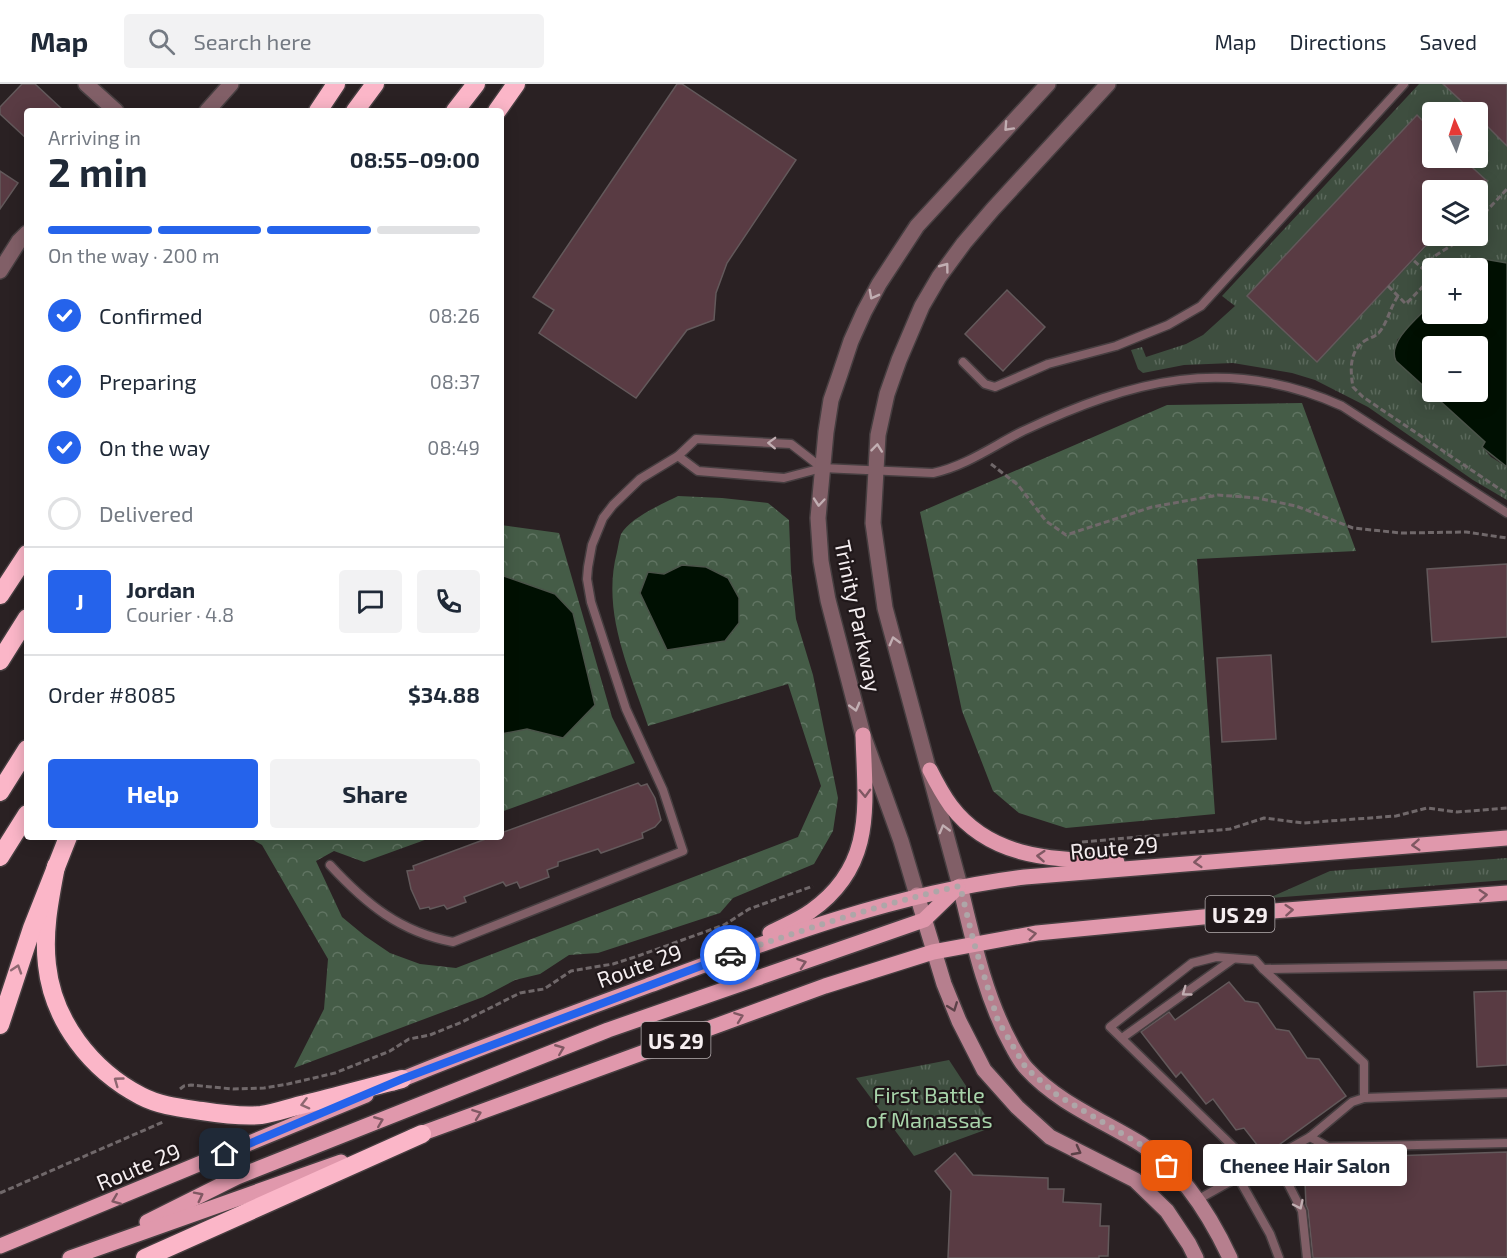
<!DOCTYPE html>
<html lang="en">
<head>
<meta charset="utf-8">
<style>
	:root { --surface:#fff; --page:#f2f2f3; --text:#1f2937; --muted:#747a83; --line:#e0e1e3; --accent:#2563eb }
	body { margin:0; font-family:"Exo 2",sans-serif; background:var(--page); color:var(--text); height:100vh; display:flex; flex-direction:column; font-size:22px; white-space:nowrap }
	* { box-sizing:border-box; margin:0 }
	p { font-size:20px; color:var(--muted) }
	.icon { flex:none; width:33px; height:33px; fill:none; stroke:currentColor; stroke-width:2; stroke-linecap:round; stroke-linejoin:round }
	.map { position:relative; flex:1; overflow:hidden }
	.side { position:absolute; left:24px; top:24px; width:480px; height:732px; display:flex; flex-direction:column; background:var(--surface); border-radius:6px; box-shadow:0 3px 15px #0003 }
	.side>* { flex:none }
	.needle { width:39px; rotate:357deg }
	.fabs { position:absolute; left:1422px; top:18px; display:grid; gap:12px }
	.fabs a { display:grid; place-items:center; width:66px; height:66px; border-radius:6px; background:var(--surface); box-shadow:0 3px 15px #0003; font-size:30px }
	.pin { position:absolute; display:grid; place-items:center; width:51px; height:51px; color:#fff; margin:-26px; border-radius:12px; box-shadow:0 3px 9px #0006 }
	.courier { position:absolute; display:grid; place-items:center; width:60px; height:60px; margin:-30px; border:4px solid #2563eb; border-radius:50%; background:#fff; color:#222; box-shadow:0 2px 8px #0007 }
	.bubble { position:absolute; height:42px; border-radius:6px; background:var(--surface); box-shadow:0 3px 15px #0003; font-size:20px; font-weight:700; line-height:42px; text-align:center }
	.overview em { font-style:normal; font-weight:700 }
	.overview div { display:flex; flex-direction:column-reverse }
	.overview { display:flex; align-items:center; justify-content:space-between; height:102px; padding:0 24px }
	h1 { font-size:39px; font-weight:700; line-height:45px }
	.bar { display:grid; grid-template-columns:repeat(4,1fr); gap:9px 6px; align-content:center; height:72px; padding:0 24px }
	.bar i { height:8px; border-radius:4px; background:var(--line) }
	.bar .selected { background:var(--accent) }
	.bar p { grid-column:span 4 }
	.line { display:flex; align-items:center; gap:15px; padding:0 24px; border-top:2px solid var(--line) }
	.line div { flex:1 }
	.round { display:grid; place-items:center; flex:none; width:63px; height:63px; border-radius:6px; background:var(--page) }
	ol { padding:0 24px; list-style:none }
	li { display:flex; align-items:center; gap:18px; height:66px }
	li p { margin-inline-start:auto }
	li .icon { padding:6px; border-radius:50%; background:var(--accent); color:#fff; stroke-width:4 }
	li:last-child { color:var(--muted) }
	li i { width:33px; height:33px; border:3px solid var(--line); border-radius:50% }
	.primary-button { display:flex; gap:12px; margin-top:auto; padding:12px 24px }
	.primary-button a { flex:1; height:69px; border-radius:6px; background:var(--accent); color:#fff; font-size:24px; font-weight:700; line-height:69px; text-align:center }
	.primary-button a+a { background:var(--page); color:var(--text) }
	header { display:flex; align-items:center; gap:36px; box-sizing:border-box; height:84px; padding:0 30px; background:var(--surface); border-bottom:2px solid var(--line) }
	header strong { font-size:28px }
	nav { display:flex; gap:33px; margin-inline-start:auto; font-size:21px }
	.search { width:420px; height:54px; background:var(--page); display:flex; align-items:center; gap:15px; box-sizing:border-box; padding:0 21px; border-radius:6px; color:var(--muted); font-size:22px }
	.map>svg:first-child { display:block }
	.grass { fill:url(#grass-tufts) }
	.forest { fill:url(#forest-crowns); fill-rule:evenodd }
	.water { fill:#001002; stroke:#4a5349; stroke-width:1.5; fill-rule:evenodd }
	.building { fill:#593b43; stroke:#63595b; stroke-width:1.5 }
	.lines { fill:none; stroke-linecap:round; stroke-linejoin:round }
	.lane-casing { stroke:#463e40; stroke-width:11 }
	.street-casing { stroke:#463e40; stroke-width:18 }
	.secondary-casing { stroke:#463e40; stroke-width:18 }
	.primary-casing { stroke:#463e40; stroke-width:18 }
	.highway-casing { stroke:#463e40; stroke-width:21 }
	.path { stroke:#70686a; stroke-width:3; stroke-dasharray:6 3; stroke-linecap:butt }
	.lane { stroke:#815f67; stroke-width:8 }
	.street { stroke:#815f67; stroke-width:15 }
	.secondary { stroke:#b67f8e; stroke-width:15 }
	.primary { stroke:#e098ac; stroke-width:15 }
	.highway { stroke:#fbb6c8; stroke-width:18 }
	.oneway { stroke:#c1aeb2 }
	.oneway2 { stroke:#805863 }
	.oneway3 { stroke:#8e6771 }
	.oneway4 { stroke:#5c4148 }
	.done { stroke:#aea6a8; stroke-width:6; stroke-dasharray:0 10.8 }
	.route { stroke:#2563eb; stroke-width:8 }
	.labels { text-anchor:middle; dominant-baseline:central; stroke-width:4.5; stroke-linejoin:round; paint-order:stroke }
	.shield { fill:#20181a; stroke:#b5aeb0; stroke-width:1.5 }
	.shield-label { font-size:21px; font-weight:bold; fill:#f5eef0 }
	.street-label { font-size:22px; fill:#f5eef0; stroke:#20181a }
	.park-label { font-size:22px; fill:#a8d4aa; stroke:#20181a }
</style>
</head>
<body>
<header>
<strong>Map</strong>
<div class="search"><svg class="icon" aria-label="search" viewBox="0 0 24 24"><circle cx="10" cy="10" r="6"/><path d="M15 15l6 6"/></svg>Search here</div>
<nav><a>Map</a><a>Directions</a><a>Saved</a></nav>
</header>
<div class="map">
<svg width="1507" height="1174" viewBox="0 0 1507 1174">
	<defs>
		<pattern id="grass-tufts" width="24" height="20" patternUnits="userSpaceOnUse" patternTransform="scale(1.5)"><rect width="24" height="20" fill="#3e4e3f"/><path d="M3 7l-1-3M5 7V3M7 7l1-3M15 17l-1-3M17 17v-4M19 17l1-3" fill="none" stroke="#5a685b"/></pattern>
		<pattern id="forest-crowns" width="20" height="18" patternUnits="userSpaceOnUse" patternTransform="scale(1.5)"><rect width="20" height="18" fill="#455c47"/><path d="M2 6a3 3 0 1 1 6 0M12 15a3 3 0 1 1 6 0" fill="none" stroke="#607462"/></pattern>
	</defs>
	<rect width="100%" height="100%" fill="#2a2123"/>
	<g class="grass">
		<path d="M1419,0h33l-4,5 25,23h-41v18l-16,-14 -169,180 71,65 118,-125h42v-45l9,-10 -25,-23h16v-41l29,29v117c-16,0 -28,-8 -41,5h-34v35l-35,37 -1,21 89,81 -3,5 9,10 16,10v33l-34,-20 -105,-73 -53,-27 -23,-7 -59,-10 -49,2 -41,8 -5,-4 -7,-19 11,-3 4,10 40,-13 17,-9 32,-29 -13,-10z"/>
		<path d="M1507,774v22l-238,18 61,-27z"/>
		<path d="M949,976l44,67 -79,29 -58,-78z"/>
	</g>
	<g class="forest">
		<path d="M1302,319l54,148 -159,8 18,255 -149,14 -47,-15 -26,-22 -31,-80 -42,-199 247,-107z"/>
		<path d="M678,412l44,2 46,5 21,17 2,51 5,48 17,56 25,123 -5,33 -19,33 -81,34 -13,15 -122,40 -29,2 -29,19 -25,6 -32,17 -189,71 30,-59 4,-50 -66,-114 -14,-8h185l-69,25 -30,-11 -18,10 26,56 23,19 25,17 30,11 36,4 342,-131 23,-51 -33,-102 -140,42c-18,-56 -47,-113 -31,-174 1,-5 2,-12 4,-18 9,-16 41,-30 57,-38zM682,481l24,2 22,11 11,20v25l-14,18 -77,-68 16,1z"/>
		<path d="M501,441l58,8 53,184 23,46 -134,49v-78l26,-5 36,9 -8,-144 -54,-19z"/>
	</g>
	<g class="water">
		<path d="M1478,174l29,5v204l-25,-20 3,-5 -89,-81c-10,-19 24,-45 36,-58v11h46v-46h-12zM1432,262h46v46h-46z"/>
		<path d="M682,481l24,2 22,11 11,20v25l-14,18 -58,9 -27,-57 8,-21 16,2z"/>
		<path d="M501,491l54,19 18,19 22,92 -32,33 -36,-9 -26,5z"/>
	</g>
	<g class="building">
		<path d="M22,0h13l29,27h-37v28l-27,-25v-7z"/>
		<path d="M677,0h5l114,76 -69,103 -11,30 -2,27 -27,10 -51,68 -97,-65 15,-23 -21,-13z"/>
		<path d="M1443,0h64v62l-29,-29v-5h-5z"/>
		<path d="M1417,31l15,15v28h30l25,23 -9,9h-46v49l-115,123 -70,-66z"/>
		<path d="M0,87l18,12 -18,26z"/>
		<path d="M1007,206l38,37 -42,44 -38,-37z"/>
		<path d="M1507,480v73l-75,5 -5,-73z"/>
		<path d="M1271,571l5,84 -54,3 -5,-84z"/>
		<path d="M638,699l3,3 6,-2 8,14 6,22 -6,7 -13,6 1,5 -42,15 -3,-4 -40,13v4l-11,4 2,7 -29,11 -3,-6 -11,4 -3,-4 -39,15 2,5 -19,7 -3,-4 -14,4 -1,-2 -9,2 -9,-20 -4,-18 7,-1 -1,-4 78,-29h10v-4z"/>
		<path d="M1229,898l16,19 13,2 18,26 13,2 18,27 12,1 27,37 -81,59 -21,-27 -8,2 -23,-31 -7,5 -25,-32 -5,5 -35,-45 28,-20 6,8z"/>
		<path d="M1507,907v74l-30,2 -3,-75z"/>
		<path d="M1507,1068v105l-194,1 -5,-48 -2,-5 -2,-46z"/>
		<path d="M955,1069l18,22 75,3v11h16l-1,13 38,2 -1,22h9l-1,30h-9v2h-151l3,-67 -16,-20z"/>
	</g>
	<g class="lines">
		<defs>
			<g id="lane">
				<path d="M963,278l22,22 10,3 53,-23 68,-18 22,-9 30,-12 33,-19 203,-222"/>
				<path d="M678,372l20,15 86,7 38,-10 111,5c33,-7 60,-27 90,-42 109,-51 204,-77 319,-25l165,107"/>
				<path d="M330,781c36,39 70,67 123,77l230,-91 -20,-61 -37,-81 -35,-107 -4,-23 1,-12 4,-22 11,-27 10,-13 27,-26 38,-23 18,-17 95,5 31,24"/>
				<path d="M1263,885l101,94v35"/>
				<path d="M1122,954l111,-79"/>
				<path d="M1310,1053l18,10 179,-4"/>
				<path d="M1274,1072l28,55 5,47"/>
				<path d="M1255,1084l-145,-141 82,-64 24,-6 39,3 8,9 244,-4"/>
				<path d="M1238,1093l32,57 9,24"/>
				<path d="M1197,1116l113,-63 42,-35 12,-4 143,-5"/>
			</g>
			<g id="street">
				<path d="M86,0l30,27"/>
				<path d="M207,27l24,-27"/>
				<path d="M0,187l19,-30 8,-8"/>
				<path d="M960,802l-75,-278 -12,-85 5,-88 9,-41 12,-34 23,-54 17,-29 25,-34 29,-34 115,-125"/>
				<path d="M917,811l-16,-54 -38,-106 -35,-135 -7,-39 -3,-43 8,-86 5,-32 9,-26 11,-33 13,-29 15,-28 38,-58 131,-142"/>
			</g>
			<g id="secondary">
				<path d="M960,802c13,54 25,111 52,160 4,7 9,17 15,23 31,34 75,51 114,75 41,26 69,71 89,114"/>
				<path d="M917,811l27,89 15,37 25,49 33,37 33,30 85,43 32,31 22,33 7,14"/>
			</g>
			<g id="primary">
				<path d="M930,686c6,12 13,25 21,36 41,54 104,53 166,56"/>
				<path d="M770,849c13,-7 29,-13 41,-22 65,-46 54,-106 52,-176"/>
				<path d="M393,999c84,-35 170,-66 254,-97 124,-46 247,-93 378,-109l482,-39"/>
				<path d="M412,1053l413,-151 108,-34 104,-19 197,-19 273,-21"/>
				<path d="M147,1138l90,-45 371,-147 316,-110 34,-33"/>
				<path d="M0,1162l366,-151"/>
				<path d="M70,1174l271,-96"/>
			</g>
			<g id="highway">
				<path d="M318,27l18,-27"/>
				<path d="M355,27l20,-27"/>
				<path d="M455,27l21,-27"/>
				<path d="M497,27l19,-27"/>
				<path d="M0,511l27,-41"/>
				<path d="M0,577l27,-43"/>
				<path d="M0,708l27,-43"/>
				<path d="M0,773l27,-43"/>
				<path d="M56,782c-6,32 -13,65 -9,99 6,56 44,105 94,131 19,10 41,12 61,15 19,3 40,6 59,4 15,-2 30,-8 44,-11 33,-8 65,-17 97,-25"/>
				<path d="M0,941l32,-97 36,-91"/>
				<path d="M145,1174l277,-124"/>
			</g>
		</defs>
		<use href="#lane" class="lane-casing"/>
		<use href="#street" class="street-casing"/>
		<use href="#secondary" class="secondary-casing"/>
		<use href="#primary" class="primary-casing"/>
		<use href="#highway" class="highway-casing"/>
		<g class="path">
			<path d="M1478,136l29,-31"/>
			<path d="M1422,184c12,-15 29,-20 43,-32"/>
			<path d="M1388,202l18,18 26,-27 -19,-17"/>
			<path d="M1398,212c-8,12 -10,24 -17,34 -4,6 -9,7 -15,10 -17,10 -16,30 -13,47l10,10 144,97"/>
			<path d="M991,380l27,21 28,36 20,14 86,-28 66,-12 39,3 39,8 57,22 48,5 65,-1 41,6"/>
			<path d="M1082,758l148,-13 34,-11 39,5 93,-7 31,-8 30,4 50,-4"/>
			<path d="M180,1005l4,-3 7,-1 42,4 31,-1 24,-4 47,-11 55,-22 19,-12 21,-4 32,-13 58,-29 24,-4 27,-18 42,-7 25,-8 86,-31 25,-16 64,-23"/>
			<path d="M0,1109l163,-71"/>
		</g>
		<use href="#lane" class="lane"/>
		<use href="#street" class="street"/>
		<use href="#secondary" class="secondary"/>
		<use href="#primary" class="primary"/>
		<use href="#highway" class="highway"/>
	</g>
	<defs><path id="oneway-chevron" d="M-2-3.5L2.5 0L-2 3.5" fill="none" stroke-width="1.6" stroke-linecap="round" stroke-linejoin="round" transform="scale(1.5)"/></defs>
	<g class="oneway">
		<use href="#oneway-chevron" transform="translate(1008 43) rotate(133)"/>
		<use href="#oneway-chevron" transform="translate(945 183) rotate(-53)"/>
		<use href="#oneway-chevron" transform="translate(873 211) rotate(118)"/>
		<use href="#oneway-chevron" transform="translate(772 359) rotate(-178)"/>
		<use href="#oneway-chevron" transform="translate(877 364) rotate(-84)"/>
		<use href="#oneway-chevron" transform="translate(819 418) rotate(95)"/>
		<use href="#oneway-chevron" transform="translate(894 557) rotate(-105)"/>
		<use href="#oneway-chevron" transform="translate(855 623) rotate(75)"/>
		<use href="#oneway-chevron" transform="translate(944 745) rotate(-105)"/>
		<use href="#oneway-chevron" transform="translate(1186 908) rotate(144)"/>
		<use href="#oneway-chevron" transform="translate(1299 1121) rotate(65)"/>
	</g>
	<g class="oneway2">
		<use href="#oneway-chevron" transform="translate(865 709) rotate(88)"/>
		<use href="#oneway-chevron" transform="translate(1416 761) rotate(176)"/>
		<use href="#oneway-chevron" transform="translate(1041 772) rotate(-176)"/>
		<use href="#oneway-chevron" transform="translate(1198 778) rotate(176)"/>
		<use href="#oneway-chevron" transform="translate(1483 811) rotate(-4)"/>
		<use href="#oneway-chevron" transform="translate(1289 826) rotate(-4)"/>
		<use href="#oneway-chevron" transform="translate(1032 850) rotate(-8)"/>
		<use href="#oneway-chevron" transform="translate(802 879) rotate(-19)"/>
		<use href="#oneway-chevron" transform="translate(739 933) rotate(-20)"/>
		<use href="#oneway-chevron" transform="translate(560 965) rotate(-22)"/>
		<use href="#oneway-chevron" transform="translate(477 1030) rotate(-20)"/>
		<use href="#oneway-chevron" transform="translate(379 1037) rotate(-22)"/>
		<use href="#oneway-chevron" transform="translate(199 1112) rotate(-27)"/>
		<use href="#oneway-chevron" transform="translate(116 1116) rotate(158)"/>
	</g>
	<g class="oneway3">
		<use href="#oneway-chevron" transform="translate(17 885) rotate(-72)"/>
		<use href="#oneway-chevron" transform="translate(118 997) rotate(-144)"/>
		<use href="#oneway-chevron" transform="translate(305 1020) rotate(166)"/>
	</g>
	<g class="oneway4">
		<use href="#oneway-chevron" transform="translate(953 923) rotate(69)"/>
		<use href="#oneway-chevron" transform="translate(1077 1067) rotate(28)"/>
	</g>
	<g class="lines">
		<path class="done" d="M730,871c76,-26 151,-51 230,-69l14,57 24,78 28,47 31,27 86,51 24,20"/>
		<path class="route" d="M225,1070l177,-75 328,-124"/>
	</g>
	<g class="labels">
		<g class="shield">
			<rect x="1205.5" y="812" width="69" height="36" rx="4.5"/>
			<rect x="641.5" y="938" width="69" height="36" rx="4.5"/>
		</g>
		<g class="shield-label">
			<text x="1240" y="830">US 29</text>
			<text x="676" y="956">US 29</text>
		</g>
		<g class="street-label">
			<text transform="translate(859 532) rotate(78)">Trinity Parkway</text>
			<text transform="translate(1114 763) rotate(-5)">Route 29</text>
			<text transform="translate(639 881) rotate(-20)">Route 29</text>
			<text transform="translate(138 1082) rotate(-23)">Route 29</text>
		</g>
		<g class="park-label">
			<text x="929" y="1010">First Battle<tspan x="929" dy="25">of Manassas</tspan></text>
		</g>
	</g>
</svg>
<div class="fabs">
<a><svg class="needle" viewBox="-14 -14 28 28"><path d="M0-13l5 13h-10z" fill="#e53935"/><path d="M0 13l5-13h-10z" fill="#747a83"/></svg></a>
<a><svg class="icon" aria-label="layers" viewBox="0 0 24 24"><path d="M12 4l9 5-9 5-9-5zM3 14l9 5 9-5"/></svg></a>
<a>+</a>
<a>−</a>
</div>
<div class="pin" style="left:1167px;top:1082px;background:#ea580c"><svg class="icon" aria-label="bag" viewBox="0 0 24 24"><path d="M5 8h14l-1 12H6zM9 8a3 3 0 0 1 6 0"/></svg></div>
<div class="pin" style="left:225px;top:1070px;background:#1f2937"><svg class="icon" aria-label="home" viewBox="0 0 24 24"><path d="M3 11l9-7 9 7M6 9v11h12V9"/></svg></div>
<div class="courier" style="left:730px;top:871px"><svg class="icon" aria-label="car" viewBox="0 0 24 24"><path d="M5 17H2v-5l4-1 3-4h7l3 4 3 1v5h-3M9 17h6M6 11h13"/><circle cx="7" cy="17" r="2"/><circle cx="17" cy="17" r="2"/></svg></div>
<div class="bubble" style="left:1203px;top:1060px;width:204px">Chenee Hair Salon</div>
<section class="side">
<div class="overview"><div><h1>2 min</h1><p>Arriving in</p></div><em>08:55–09:00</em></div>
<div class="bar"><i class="selected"></i><i class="selected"></i><i class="selected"></i><i></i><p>On the way · 200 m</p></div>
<ol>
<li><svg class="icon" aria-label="check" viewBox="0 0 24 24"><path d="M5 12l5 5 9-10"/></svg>Confirmed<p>08:26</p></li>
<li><svg class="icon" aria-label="check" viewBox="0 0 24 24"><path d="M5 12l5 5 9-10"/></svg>Preparing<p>08:37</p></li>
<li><svg class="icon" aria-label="check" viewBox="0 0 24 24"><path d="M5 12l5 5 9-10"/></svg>On the way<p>08:49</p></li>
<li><i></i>Delivered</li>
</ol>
<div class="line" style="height:108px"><b class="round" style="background:var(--accent);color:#fff">J</b><div><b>Jordan</b><p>Courier · 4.8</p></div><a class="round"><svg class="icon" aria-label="chat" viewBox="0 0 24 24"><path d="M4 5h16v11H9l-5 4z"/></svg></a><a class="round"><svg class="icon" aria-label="phone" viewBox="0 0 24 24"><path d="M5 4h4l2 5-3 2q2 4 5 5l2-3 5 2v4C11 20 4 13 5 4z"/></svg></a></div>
<div class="line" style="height:78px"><div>Order #8085</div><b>$34.88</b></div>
<div class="primary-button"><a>Help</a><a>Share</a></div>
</section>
</div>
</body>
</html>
